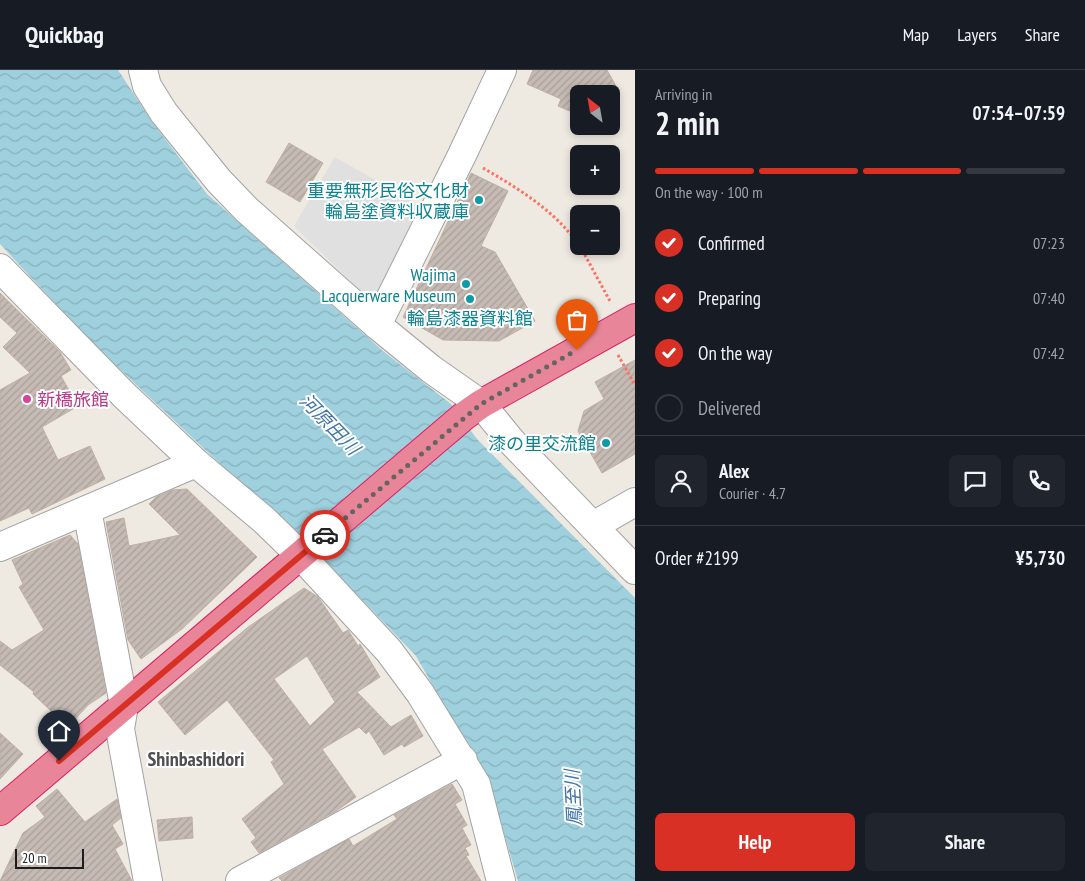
<!DOCTYPE html>
<html lang="en">
<head>
<meta charset="utf-8">
<style>
	:root { --surface:#171b24; --page:#20242c; --text:#f1f3f6; --muted:#9ea1a6; --line:#363941; --accent:#d93025 }
	body { margin:0; font-family:"PT Sans Narrow","Noto Sans JP",sans-serif; background:var(--page); color:var(--text); height:100vh; display:flex; flex-direction:column; font-size:19px; white-space:nowrap }
	* { box-sizing:border-box; margin:0 }
	p { font-size:16px; color:var(--muted) }
	.icon { flex:none; width:28px; height:28px; fill:none; stroke:currentColor; stroke-width:2; stroke-linecap:round; stroke-linejoin:round }
	.map { position:relative; flex:1; overflow:hidden }
	.side { display:flex; flex-direction:column; background:var(--surface); width:450px }
	.side>* { flex:none }
	.needle { width:32px; rotate:329deg }
	.tools { position:absolute; left:570px; top:15px; display:grid; gap:10px }
	.tools a { display:grid; place-items:center; width:50px; height:50px; border-radius:8px; background:var(--surface); box-shadow:0 2px 8px #0003; font-size:25px }
	.scale { position:absolute; left:15px; bottom:12px; width:69px; box-sizing:border-box; padding-left:5px; border:2px solid #1c1c1c; border-top:0; font-size:14px; line-height:18px; white-space:nowrap; color:#1c1c1c; -webkit-text-stroke:4px #fff; paint-order:stroke }
	.pin { position:absolute; display:grid; place-items:center; width:42px; height:42px; color:#fff; margin:-51px -21px; border-radius:50% 50% 50% 0; rotate:-45deg; box-shadow:0 0 5px #0007 }
	.pin .icon { rotate:45deg }
	.courier { position:absolute; display:grid; place-items:center; width:50px; height:50px; margin:-25px; border:4px solid #d93025; border-radius:50%; background:#fff; color:#222; box-shadow:0 1px 6px #0007 }
	.headline em { font-style:normal; font-weight:600 }
	.headline div { display:flex; flex-direction:column-reverse }
	.headline { display:flex; align-items:center; justify-content:space-between; height:85px; padding:0 20px }
	h1 { font-size:32px; font-weight:600; line-height:38px }
	.bar { display:grid; grid-template-columns:repeat(4,1fr); gap:8px 5px; align-content:center; height:60px; padding:0 20px }
	.bar i { height:6px; border-radius:4px; background:var(--line) }
	.bar .active { background:var(--accent) }
	.bar p { grid-column:span 4 }
	.line { display:flex; align-items:center; gap:12px; padding:0 20px; border-top:1px solid var(--line) }
	.line div { flex:1 }
	.round { display:grid; place-items:center; flex:none; width:52px; height:52px; border-radius:8px; background:var(--page) }
	ol { padding:0 20px; list-style:none }
	li { display:flex; align-items:center; gap:15px; height:55px }
	li p { margin-inline-start:auto }
	li .icon { padding:5px; border-radius:50%; background:var(--accent); color:#fff; stroke-width:4 }
	li:last-child { color:var(--muted) }
	li i { width:28px; height:28px; border:2px solid var(--line); border-radius:50% }
	.primary-button { display:flex; gap:10px; margin-top:auto; padding:10px 20px }
	.primary-button a { flex:1; height:58px; border-radius:8px; background:var(--accent); color:#fff; font-size:20px; font-weight:600; line-height:58px; text-align:center }
	.primary-button a+a { background:var(--page); color:var(--text) }
	header { display:flex; align-items:center; gap:30px; box-sizing:border-box; height:70px; padding:0 25px; background:var(--surface); border-bottom:1px solid var(--line) }
	header strong { font-size:24px }
	nav { display:flex; gap:28px; margin-inline-start:auto; font-size:18px }
	main { display:flex; flex:1; min-height:0 }
	.map>svg:first-child { display:block }
	.parking { fill:#e0e0e0 }
	.water { fill:url(#water-waves) }
	.building { fill:url(#building-hatch); stroke:#c0afa3; fill-rule:evenodd }
	.lines { fill:none; stroke-linecap:round; stroke-linejoin:round }
	.minor-casing { stroke:#a3a3a3; stroke-width:30 }
	.highway-casing { stroke:#dc1e62; stroke-width:30 }
	.path { stroke:#fe7062; stroke-width:3; stroke-dasharray:2.5 2.5; stroke-linecap:butt }
	.minor { stroke:#fff; stroke-width:28 }
	.highway { stroke:#e98599; stroke-width:28 }
	.done { stroke:#666461; stroke-width:5; stroke-dasharray:0 9 }
	.route { stroke:#d93025; stroke-width:6 }
	.culture-dot { fill:#0f9aa8; stroke:#fff; stroke-width:2 }
	.hotel-dot { fill:#d1479c; stroke:#fff; stroke-width:2 }
	.labels { text-anchor:middle; dominant-baseline:central; stroke-width:4; stroke-linejoin:round; paint-order:stroke }
	.culture-label { font-size:18px; fill:#0d838f; stroke:#fff; text-anchor:end }
	.hotel-label { font-size:18px; fill:#b23c85; stroke:#fff; text-anchor:start }
	.water-label { font-size:19px; font-style:italic; fill:#4376a6; stroke:#fff }
	.quarter-label { font-size:20px; font-weight:bold; fill:#4f4f4f; stroke:#fff }
</style>
</head>
<body>
<header>
<strong>Quickbag</strong>
<nav><a>Map</a><a>Layers</a><a>Share</a></nav>
</header>
<main>
<div class="map">
<svg width="635" height="811" viewBox="0 0 635 811">
	<defs>
		<pattern id="water-waves" width="16" height="10" patternUnits="userSpaceOnUse" patternTransform="scale(1.25)"><rect width="16" height="10" fill="#9fd0dd"/><path d="M0 5q4-4 8 0t8 0" fill="none" stroke="#88b2bd"/></pattern>
		<pattern id="building-hatch" width="6" height="6" patternUnits="userSpaceOnUse" patternTransform="scale(1.25)"><rect width="6" height="6" fill="#c5bbb4"/><path d="M-1 1l2-2M0 6l6-6M5 7l2-2" fill="none" stroke="#a9a09a"/></pattern>
	</defs>
	<rect width="100%" height="100%" fill="#eee9e1"/>
	<path class="parking" d="M335,87l82,47v17l-39,71 -12,4 -72,-70z"/>
	<path class="water" d="M0,0h118l35,53 54,71 176,157 68,53 26,35 158,159v283h-117l-28,-95 -74,-130 -73,-76 -250,-236 -93,-100z"/>
	<g class="building">
		<path d="M533,0h74l10,18 -11,6h-27v21l-21,-9 3,-7 -34,-15z"/>
		<path d="M289,73l34,20 -23,39 -34,-20z"/>
		<path d="M471,103l37,18 -27,55 14,6 40,69 -36,20 -56,-1 -40,-23z"/>
		<path d="M0,223l60,59 11,18 -10,6 17,30 -36,21 16,33 32,-14 15,33 -73,35 -3,-6 -29,13v-131l30,-17 -27,-26 14,-14 -17,-16z"/>
		<path d="M635,290v94l-33,19 -24,-42 6,-20 20,-12 -9,-17z"/>
		<path d="M187,419l70,68 -75,72 -41,30 -13,-19 -22,-118 18,-4 5,28 51,-11 -31,-31 7,-7 16,-7z"/>
		<path d="M70,465l8,9 28,149 -18,12 -20,22 -35,-33 1,-2 -34,-27v-24l12,9 32,-20 -25,-43 4,-3 -11,-24z"/>
		<path d="M304,518l14,9 25,36 5,-3 10,16 2,-2 20,33 -23,15 34,35 20,-12 12,21 -19,11 -2,-3 -18,11 -15,-24 -3,3 -7,-7 -37,22 34,48 -20,14 -77,42 -8,-11 5,-4 -14,-19 42,-35 -13,-22 3,-2 -47,-60 -42,35 -27,-33 89,-74zM307,586l28,46 -25,24 -36,-47z"/>
		<path d="M0,663l23,21 -23,25z"/>
		<path d="M452,714l10,16 -7,4 12,21 -5,3 9,17 -6,3 4,7 -3,1 15,25h-199l-3,-3 70,-39 4,7 44,-27 -3,-4z"/>
		<path d="M57,719l28,33 32,-23 4,19 -9,7 11,19 -8,5 17,32h-132l23,-48 22,-16 -9,-11z"/>
		<path d="M192,747l1,21 -34,3 -2,-21z"/>
	</g>
	<g class="lines">
		<defs>
			<g id="minor">
				<path d="M143,0l4,16 17,27 55,68 28,29 130,115 54,44 50,35 31,38 123,128"/>
				<path d="M0,198l124,127 72,68 68,57 37,36 88,95 31,42 56,91 25,97"/>
				<path d="M377,255l85,-170 40,-85"/>
				<path d="M87,440l37,195 -4,24 28,152"/>
				<path d="M593,456l42,-24"/>
				<path d="M0,477l196,-84"/>
				<path d="M240,811l223,-121"/>
			</g>
			<path id="highway" d="M0,741l464,-395 17,-12 154,-86"/>
		</defs>
		<use href="#minor" class="minor-casing"/>
		<use href="#highway" class="highway-casing"/>
		<g class="path">
			<path d="M483,98c36,21 71,42 96,77"/>
			<path d="M580,176l31,57"/>
			<path d="M618,285l17,30"/>
		</g>
		<use href="#minor" class="minor"/>
		<use href="#highway" class="highway"/>
	</g>
	<g class="lines">
		<path class="done" d="M325,465l156,-131 96,-54"/>
		<path class="route" d="M59,691l266,-226"/>
	</g>
	<g class="culture-dot">
		<circle cx="479" cy="130" r="5"/>
		<circle cx="466" cy="214" r="5"/>
		<circle cx="470" cy="229" r="5"/>
		<circle cx="606" cy="373" r="5"/>
	</g>
	<circle class="hotel-dot" cx="27" cy="329" r="5"/>
	<g class="labels">
		<g class="culture-label">
			<text x="469" y="120">重要無形民俗文化財<tspan x="469" dy="21">輪島塗資料収蔵庫</tspan></text>
			<text x="456" y="204">Wajima<tspan x="456" dy="21">Lacquerware Museum</tspan></text>
			<text x="470" y="248" text-anchor="middle">輪島漆器資料館</text>
			<text x="596" y="373">漆の里交流館</text>
		</g>
		<g class="hotel-label">
			<text x="37" y="329">新橋旅館</text>
		</g>
		<g class="water-label">
			<text transform="translate(330 354) rotate(46)">河原田川</text>
			<text transform="translate(573 728) rotate(-93)">鳳至川</text>
		</g>
		<g class="quarter-label">
			<text x="196" y="689">Shinbashidori</text>
		</g>
	</g>
</svg>
<div class="tools">
<a><svg class="needle" viewBox="-14 -14 28 28"><path d="M0-13l5 13h-10z" fill="#e53935"/><path d="M0 13l5-13h-10z" fill="#9ea1a6"/></svg></a>
<a>+</a>
<a>−</a>
</div>
<div class="scale">20 m</div>
<div class="pin" style="left:577px;top:280px;background:#ea580c"><svg class="icon" aria-label="bag" viewBox="0 0 24 24"><path d="M5 8h14l-1 12H6zM9 8a3 3 0 0 1 6 0"/></svg></div>
<div class="pin" style="left:59px;top:691px;background:#1f2937"><svg class="icon" aria-label="home" viewBox="0 0 24 24"><path d="M3 11l9-7 9 7M6 9v11h12V9"/></svg></div>
<div class="courier" style="left:325px;top:465px"><svg class="icon" aria-label="car" viewBox="0 0 24 24"><path d="M5 17H2v-5l4-1 3-4h7l3 4 3 1v5h-3M9 17h6M6 11h13"/><circle cx="7" cy="17" r="2"/><circle cx="17" cy="17" r="2"/></svg></div>
</div>
<section class="side">
<div class="headline"><div><h1>2 min</h1><p>Arriving in</p></div><em>07:54–07:59</em></div>
<div class="bar"><i class="active"></i><i class="active"></i><i class="active"></i><i></i><p>On the way · 100 m</p></div>
<ol>
<li><svg class="icon" aria-label="check" viewBox="0 0 24 24"><path d="M5 12l5 5 9-10"/></svg>Confirmed<p>07:23</p></li>
<li><svg class="icon" aria-label="check" viewBox="0 0 24 24"><path d="M5 12l5 5 9-10"/></svg>Preparing<p>07:40</p></li>
<li><svg class="icon" aria-label="check" viewBox="0 0 24 24"><path d="M5 12l5 5 9-10"/></svg>On the way<p>07:42</p></li>
<li><i></i>Delivered</li>
</ol>
<div class="line" style="height:90px"><a class="round"><svg class="icon" aria-label="person" viewBox="0 0 24 24"><circle cx="12" cy="8" r="4"/><path d="M4 21q1-7 8-7t8 7"/></svg></a><div><b>Alex</b><p>Courier · 4.7</p></div><a class="round"><svg class="icon" aria-label="chat" viewBox="0 0 24 24"><path d="M4 5h16v11H9l-5 4z"/></svg></a><a class="round"><svg class="icon" aria-label="phone" viewBox="0 0 24 24"><path d="M5 4h4l2 5-3 2q2 4 5 5l2-3 5 2v4C11 20 4 13 5 4z"/></svg></a></div>
<div class="line" style="height:65px"><div>Order #2199</div><b>¥5,730</b></div>
<div class="primary-button"><a>Help</a><a>Share</a></div>
</section>
</main>
</body>
</html>
